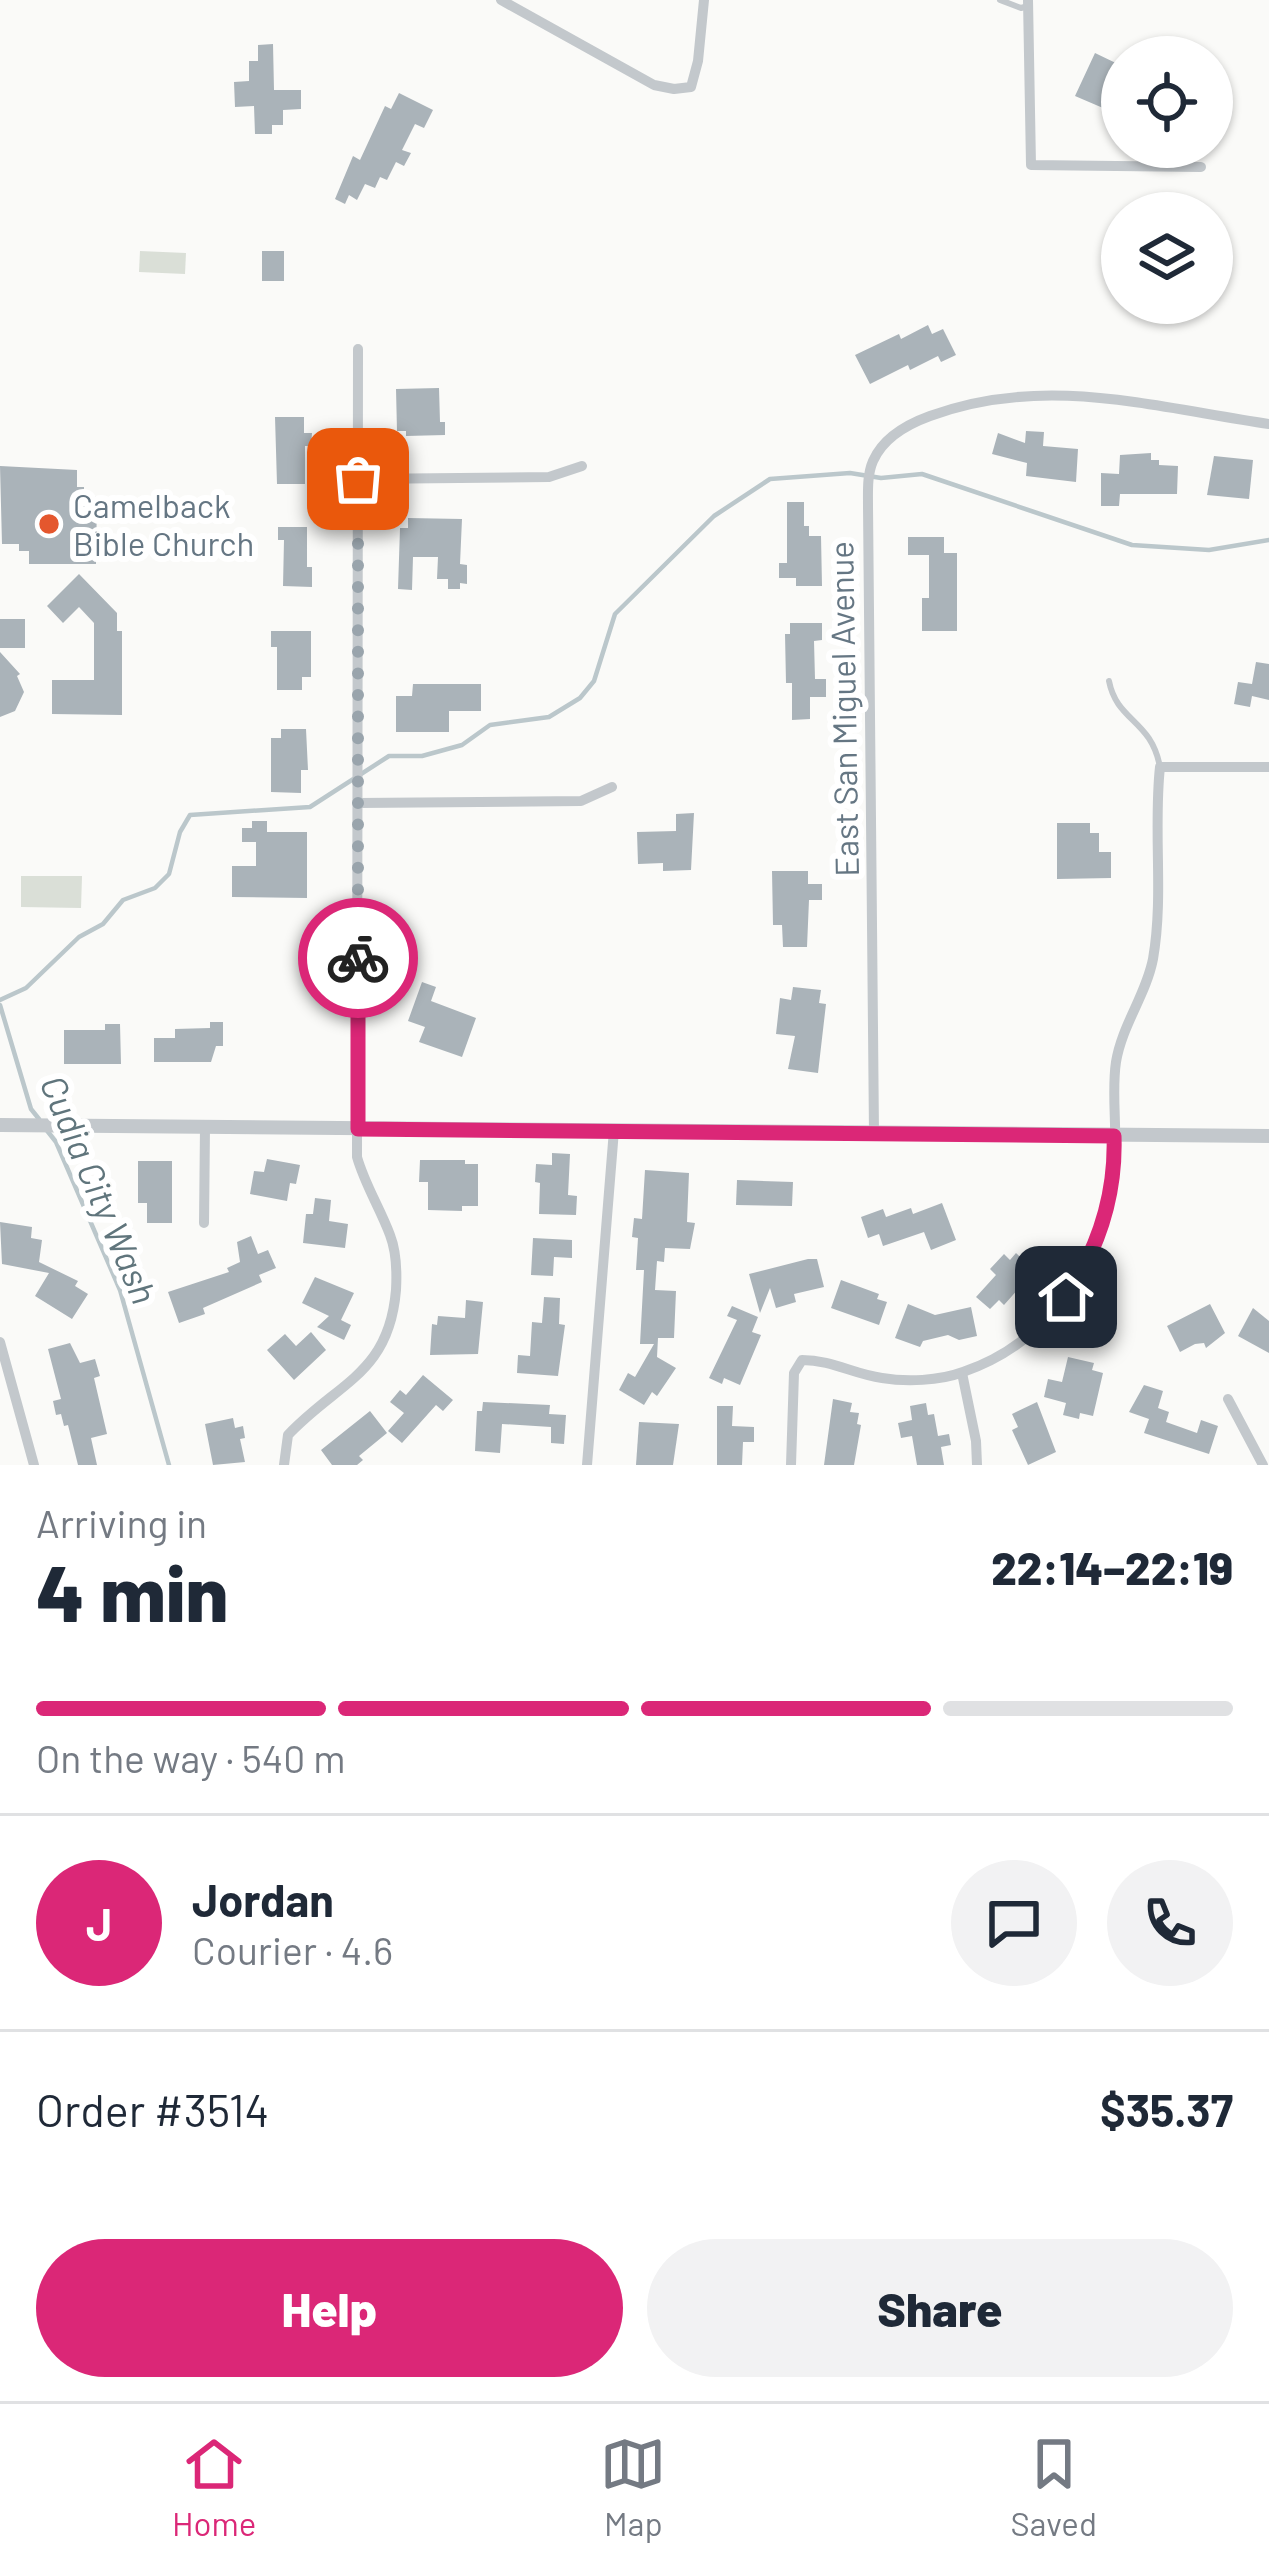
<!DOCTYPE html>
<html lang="en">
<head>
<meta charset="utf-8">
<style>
	:root { --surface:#fff; --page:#f2f2f3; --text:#1f2937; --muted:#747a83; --line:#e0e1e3; --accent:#db2777 }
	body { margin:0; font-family:Barlow,sans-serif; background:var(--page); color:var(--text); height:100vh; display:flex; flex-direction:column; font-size:45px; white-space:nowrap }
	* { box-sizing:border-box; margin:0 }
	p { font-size:39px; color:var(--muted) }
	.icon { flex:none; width:66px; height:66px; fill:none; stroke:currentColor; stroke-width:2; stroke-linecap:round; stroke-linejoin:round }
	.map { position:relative; height:1465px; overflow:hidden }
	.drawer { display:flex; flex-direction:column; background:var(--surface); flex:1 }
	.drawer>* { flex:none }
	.buttons { position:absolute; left:1101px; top:36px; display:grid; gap:24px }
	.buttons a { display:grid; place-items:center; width:132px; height:132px; border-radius:50%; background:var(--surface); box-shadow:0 3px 9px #0004; font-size:60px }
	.pin { position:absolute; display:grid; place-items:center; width:102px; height:102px; color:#fff; margin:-51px; border-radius:24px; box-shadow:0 6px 18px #0006 }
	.courier { position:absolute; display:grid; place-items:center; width:120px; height:120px; margin:-60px; border:9px solid #db2777; border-radius:50%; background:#fff; color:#222; box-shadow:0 3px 15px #0007 }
	.summary em { font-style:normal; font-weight:800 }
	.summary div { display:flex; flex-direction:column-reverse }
	.summary { display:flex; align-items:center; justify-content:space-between; height:204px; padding:0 36px }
	h1 { font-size:78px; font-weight:800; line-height:90px }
	.bar { display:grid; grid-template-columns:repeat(4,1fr); gap:18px 12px; align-content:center; height:144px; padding:0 36px }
	.bar i { height:15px; border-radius:9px; background:var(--line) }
	.bar .active { background:var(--accent) }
	.bar p { grid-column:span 4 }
	.line { display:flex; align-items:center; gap:30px; padding:0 36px; border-top:3px solid var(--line) }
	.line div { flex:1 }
	.round { display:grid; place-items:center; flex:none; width:126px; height:126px; border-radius:63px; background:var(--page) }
	.button { display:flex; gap:24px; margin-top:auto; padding:24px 36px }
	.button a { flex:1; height:138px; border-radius:72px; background:var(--accent); color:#fff; font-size:48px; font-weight:800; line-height:138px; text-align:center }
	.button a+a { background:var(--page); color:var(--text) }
	.dock { display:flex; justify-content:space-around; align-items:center; height:168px; border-top:3px solid var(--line); background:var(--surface); font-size:33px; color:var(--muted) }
	.dock a { display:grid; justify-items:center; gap:6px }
	.dock .active { color:var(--accent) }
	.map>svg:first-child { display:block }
	.garden { fill:#dadfd7 }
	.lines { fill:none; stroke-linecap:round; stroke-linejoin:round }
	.stream { stroke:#bbc7cb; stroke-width:4.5 }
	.building { fill:#aab3b9 }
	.service { stroke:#c3c8cc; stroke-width:6 }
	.minor { stroke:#c3c8cc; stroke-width:10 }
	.tertiary { stroke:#c3c8cc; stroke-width:14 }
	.done { stroke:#99a4ac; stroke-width:12; stroke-dasharray:0 21.6 }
	.route { stroke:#db2777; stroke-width:15 }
	.poi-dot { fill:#e4572e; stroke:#fff; stroke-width:4.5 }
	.labels { text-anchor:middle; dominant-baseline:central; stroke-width:12; stroke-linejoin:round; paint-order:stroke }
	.poi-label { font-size:33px; fill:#657683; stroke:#fff; text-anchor:start }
	.street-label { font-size:33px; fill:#657683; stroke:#fff }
	.water-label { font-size:36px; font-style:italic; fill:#60757c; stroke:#fff }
</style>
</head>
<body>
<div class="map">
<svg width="1269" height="1465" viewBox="0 0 1269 1465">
	<rect width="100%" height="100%" fill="#fafaf8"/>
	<g class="garden">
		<path d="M140,251l46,2 -1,21 -46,-2z"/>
		<path d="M21,876h61l-1,32 -60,-1z"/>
	</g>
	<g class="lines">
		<g class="stream">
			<path d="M0,1000l26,-12 53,-51 24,-13 20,-24 32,-12 14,-14 11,-42 10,-17 120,-8 79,-51h33l40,-11 28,-20 59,-8 31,-19 14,-17 21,-67 99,-98 56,-37 80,-6 31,5 41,-4 210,71 77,5 60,-10"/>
			<path d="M0,1005l31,104 8,10"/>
			<path d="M45,1128l11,14 64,148 49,175"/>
		</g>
	</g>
	<g class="building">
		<path d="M273,44l1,46h27v19l-18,1v15h-11v9h-17l-1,-28 -19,1 -1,-25 15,-1v-20h9v-16z"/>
		<path d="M1095,53l27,13v58l-15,-6 3,-7 -35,-15z"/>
		<path d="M399,93l34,17 -9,18 -9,-4 -13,26 9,3 -7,13 -8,-4 -9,18 -7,-3 -5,11 -10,-4 -8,16 -8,-5 -4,9 -10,-5 18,-43 7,4 25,-54 6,3z"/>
		<rect x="262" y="251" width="22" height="30"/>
		<path d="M928,325l4,9 11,-5 13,26 -15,7 -3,-6 -28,14 -2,-5 -38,19 -15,-29 44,-21 2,5z"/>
		<path d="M439,388l1,34h5v13l-39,1v-5h-9l-1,-42z"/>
		<path d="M275,417h29v16h8l-1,13h-6v38h-28z"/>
		<path d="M1026,431l18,1 -1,14 35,3 -2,33 -50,-6 1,-13 -35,-9 6,-21 27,10z"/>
		<path d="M1151,453v7h8v5l19,1 -1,28h-57l-1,12h-18v-33l18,1 1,-19z"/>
		<path d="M1214,456l39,4 -4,39 -42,-4z"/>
		<path d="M0,466l77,4v17h7v9h13l-1,68h-67v-13h-10v-7h-17z"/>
		<path d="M787,502h17v24h5v10h12l1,50h-26v-8h-17v-15h8z"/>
		<path d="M408,518l54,1 -2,45 7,1v19l-7,-1v6h-12v-10h-11l1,-22h-25l-1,33 -14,-1 2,-61h8z"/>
		<path d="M278,527h29v40h5v20l-29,-1 1,-46h-6z"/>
		<path d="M908,537h36v16h13v78h-35v-33h7v-43h-21z"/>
		<path d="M79,574l38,39v18h5v84l-70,-1v-34h42v-57l-15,-16 -16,16 -16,-17z"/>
		<rect x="0" y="619" width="25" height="29"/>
		<path d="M790,623h32v17l-8,1 1,38h11v18h-16v22l-18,1v-37h-6l-1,-49h5z"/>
		<path d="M271,631h40v46h-9v13h-25v-43h-6z"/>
		<path d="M0,652l20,22 -3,2 7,16 -9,19 -15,6z"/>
		<path d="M1256,662l13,2v36l-17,-4 -2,11 -16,-3 4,-22 14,2z"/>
		<path d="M413,684h68v27h-32v21h-53v-36h16z"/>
		<path d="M281,729h25l2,41h-7v23l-30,-1v-54h10z"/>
		<path d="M694,813l-3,57 -28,1v-8l-25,1 -1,-32 39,-1v-17z"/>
		<path d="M252,821h15v11h40v66l-75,-1v-31h24v-24h-14v-14h10z"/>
		<path d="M1057,823h33v10h9v19h12v26l-54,1z"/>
		<path d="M772,871h36v13h14v16h-13l-2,47h-24l-1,-22h-9z"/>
		<path d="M422,982l14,5 -5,14 45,17 -14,39 -43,-15 6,-15 -17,-6z"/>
		<path d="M793,987l28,3 -2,13 7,1 -8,69 -30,-4 7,-33 -19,-2 4,-36 11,2z"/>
		<path d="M210,1022h13v24h-7l-5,16h-57v-24h21v-9l35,-1z"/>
		<path d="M105,1024h15l1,40h-57v-34h41z"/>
		<path d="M552,1153l18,1 -2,41 9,1 -1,19 -37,-1 1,-31 -5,-1 1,-18 16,1z"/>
		<path d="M267,1159l33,6 -4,19 -6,-1 -3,18 -37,-7 4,-23 10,1z"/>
		<path d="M420,1160h45v4h13v42h-16v5l-34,-1v-28h-9z"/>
		<path d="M138,1161h34v62h-25v-20h-9z"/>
		<path d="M645,1170l44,3 -2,49 8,1 -5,26 -25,-1 -1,14 -7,-1 -2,29 21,1 -2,47h-16l-1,19 19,11 -19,28 -5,-4 -8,13 -25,-15 9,-17 7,4 19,-33h-14l4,-74h-8l2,-32 -6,-1 2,-19 8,1z"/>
		<path d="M737,1180l56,2 -1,24 -56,-1z"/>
		<path d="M315,1198l16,2 -2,21 19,3 -3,24 -42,-5 3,-29h7z"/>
		<path d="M942,1203l14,37 -25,10 -7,-18 -41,14 -4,-12 -11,4 -7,-21 22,-8 3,8 25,-9 2,6z"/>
		<path d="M0,1222l32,5 -1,11 11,2 -3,22 39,19 -3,5 13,8 -16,25 -37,-23 14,-23 -47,-9z"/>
		<path d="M251,1236l7,18 10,-4 8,18 -17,7 3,7 -59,26 2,6 -26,9 -11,-31 61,-20 -2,-4 13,-6 -3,-20z"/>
		<path d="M533,1238l39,2v18l-18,-1 -1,19 -22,-1z"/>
		<path d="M1016,1253l27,26 -14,15 -8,-8 -17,19 -5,-5 -9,9 -14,-12 20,-22 -6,-6 14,-15 6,6z"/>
		<path d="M808,1259h9l7,28 -30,7 2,8 -20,6 -6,-20 -10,25 -11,-39z"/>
		<path d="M315,1277l39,16 -13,27 10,5 -7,15 -27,-13 12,-11 -27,-13z"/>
		<path d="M841,1280l38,14 -2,5 10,3 -8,23 -48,-17z"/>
		<path d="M544,1297l16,1 -1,26 6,1 -7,51 -41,-3 1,-18 12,1 2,-34 10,1z"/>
		<path d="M466,1300l17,2 -5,52 -48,1 2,-31 5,1 1,-9 27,2z"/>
		<path d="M908,1304l27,11 36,-8 6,29 -18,4 -11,-5 -25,6 -3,6 -25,-9z"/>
		<path d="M1210,1304l15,29 -19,15 -2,-5 -9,1 -15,8 -13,-26z"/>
		<path d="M732,1306l26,11 -6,15 9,3 -21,50 -16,-7 -2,6 -13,-6 28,-58 -10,-4z"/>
		<path d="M1253,1308l16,13v32l-31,-17z"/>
		<path d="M311,1332l15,18 -32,30 -27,-30 18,-16 11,12z"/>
		<path d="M70,1343l10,20 15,-4 5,17 -6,2 13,56 -16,4 6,27h-19l-10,-40 -4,1 -3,-12 -5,1 -3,-14 8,-2 -13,-50z"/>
		<path d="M1068,1357l26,6 -2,7 11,3 -10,43 -13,-3 -1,6 -16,-4 3,-12 -22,-6 4,-18 14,3z"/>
		<path d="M423,1375l30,25 -10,11 -7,-6 -34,38 -14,-12 16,-18 -14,-11 10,-12 6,5z"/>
		<path d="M1144,1385l19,6 -5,17 11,4 -3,10 31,11 4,-13 17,6 -9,28 -65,-21 5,-14 -20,-7z"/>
		<path d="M833,1399l19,4 -2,9 9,1 -2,11 4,1 -7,40h-30z"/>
		<path d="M483,1402l67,3 -1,9 17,1 -2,29 -13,-1v-16l-49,-3 -2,29 -25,-2 2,-40h5z"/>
		<path d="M1037,1402l19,50 -28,13 -16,-35 6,-3 -6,-13z"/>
		<path d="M926,1403l2,12 6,-1 4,22 11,-2 2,11 -10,2 3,18h-27l-5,-29 -11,2 -3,-15 14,-3 -2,-14z"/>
		<path d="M717,1406h16l-1,20 22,1v15h-11l-1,23h-25z"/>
		<path d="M370,1411l17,22 -28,23 4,4 -6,5h-25l-11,-15z"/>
		<path d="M233,1418l2,10 8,-2 2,12 -5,1 5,23 -32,3 -8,-41z"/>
		<path d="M639,1422l40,2 -6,41h-37z"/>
	</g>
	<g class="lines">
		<g class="service">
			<path d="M1000,0l21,8 7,-2"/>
			<path d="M1109,681c8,41 42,38 51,86"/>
		</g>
		<g class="minor">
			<path d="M501,0l153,85 20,4 17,-2 7,-26 6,-61"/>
			<path d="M1028,0l3,165 170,2"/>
			<path d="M358,479l191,-2 33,-11"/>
			<path d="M358,803l223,-2 31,-14"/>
			<path d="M874,1134l-6,-628c0,-15 -1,-31 5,-45 10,-23 35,-37 57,-45 114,-42 223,-9 339,8"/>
			<path d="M204,1223l1,-96"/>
			<path d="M0,1342l34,123"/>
			<path d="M962,1373l14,68 1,24"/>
			<path d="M1228,1399l35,66"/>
			<path d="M284,1465l4,-30c50,-53 101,-61 108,-145 1,-18 1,-37 -6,-55 -10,-27 -25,-50 -33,-78l1,-808"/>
			<path d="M587,1465l27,-335"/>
			<path d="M791,1465l3,-92 8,-13c30,0 51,14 80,18 24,4 57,3 81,-6 91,-31 143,-118 151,-210 4,-33 -3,-67 2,-100 6,-37 30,-67 37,-103 11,-63 0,-129 7,-192h109"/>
		</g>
		<path class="tertiary" d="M0,1125l1269,11"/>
	</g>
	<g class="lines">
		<path class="done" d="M358,479v479"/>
		<path class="route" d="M358,958v171l756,7c2,58 -16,113 -48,161"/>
	</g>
	<circle class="poi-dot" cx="49" cy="524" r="12"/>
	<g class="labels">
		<g class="poi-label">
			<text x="73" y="505">Camelback<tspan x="73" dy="38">Bible Church</tspan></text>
		</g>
		<g class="street-label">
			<text transform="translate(843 709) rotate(-91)">East San Miguel Avenue</text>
		</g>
		<g class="water-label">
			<text transform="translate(100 1189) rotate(67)">Cudia City Wash</text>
		</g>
	</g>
</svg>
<div class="buttons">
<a><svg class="icon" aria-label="locate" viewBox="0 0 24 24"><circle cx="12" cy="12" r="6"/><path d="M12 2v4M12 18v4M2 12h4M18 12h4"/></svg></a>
<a><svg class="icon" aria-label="layers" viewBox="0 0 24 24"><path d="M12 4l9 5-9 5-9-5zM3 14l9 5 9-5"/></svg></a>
</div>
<div class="pin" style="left:358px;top:479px;background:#ea580c"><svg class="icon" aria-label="bag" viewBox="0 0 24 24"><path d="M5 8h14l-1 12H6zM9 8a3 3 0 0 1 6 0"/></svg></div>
<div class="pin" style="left:1066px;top:1297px;background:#1f2937"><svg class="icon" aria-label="home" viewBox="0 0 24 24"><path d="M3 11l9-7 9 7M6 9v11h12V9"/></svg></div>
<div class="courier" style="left:358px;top:958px"><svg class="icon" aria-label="bike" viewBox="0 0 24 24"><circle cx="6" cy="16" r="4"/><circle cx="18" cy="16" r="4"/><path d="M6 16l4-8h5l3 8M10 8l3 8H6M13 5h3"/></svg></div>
</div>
<section class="drawer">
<div class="summary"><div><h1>4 min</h1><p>Arriving in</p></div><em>22:14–22:19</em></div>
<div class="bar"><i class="active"></i><i class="active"></i><i class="active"></i><i></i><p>On the way · 540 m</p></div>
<div class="line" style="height:216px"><b class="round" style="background:var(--accent);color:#fff">J</b><div><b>Jordan</b><p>Courier · 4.6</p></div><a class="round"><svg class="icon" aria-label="chat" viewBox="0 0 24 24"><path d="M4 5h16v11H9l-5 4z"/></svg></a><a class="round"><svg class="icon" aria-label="phone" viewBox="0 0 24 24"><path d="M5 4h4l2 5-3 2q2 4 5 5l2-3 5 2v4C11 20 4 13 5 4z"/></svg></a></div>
<div class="line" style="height:156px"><div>Order #3514</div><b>$35.37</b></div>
<div class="button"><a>Help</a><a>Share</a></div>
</section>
<nav class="dock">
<a class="active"><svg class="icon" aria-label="home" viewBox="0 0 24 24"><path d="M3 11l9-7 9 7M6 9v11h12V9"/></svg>Home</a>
<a><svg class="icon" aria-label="map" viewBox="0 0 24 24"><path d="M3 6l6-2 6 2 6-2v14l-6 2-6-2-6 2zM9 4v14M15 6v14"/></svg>Map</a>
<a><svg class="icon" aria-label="saved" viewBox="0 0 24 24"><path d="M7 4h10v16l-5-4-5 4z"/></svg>Saved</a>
</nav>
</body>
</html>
